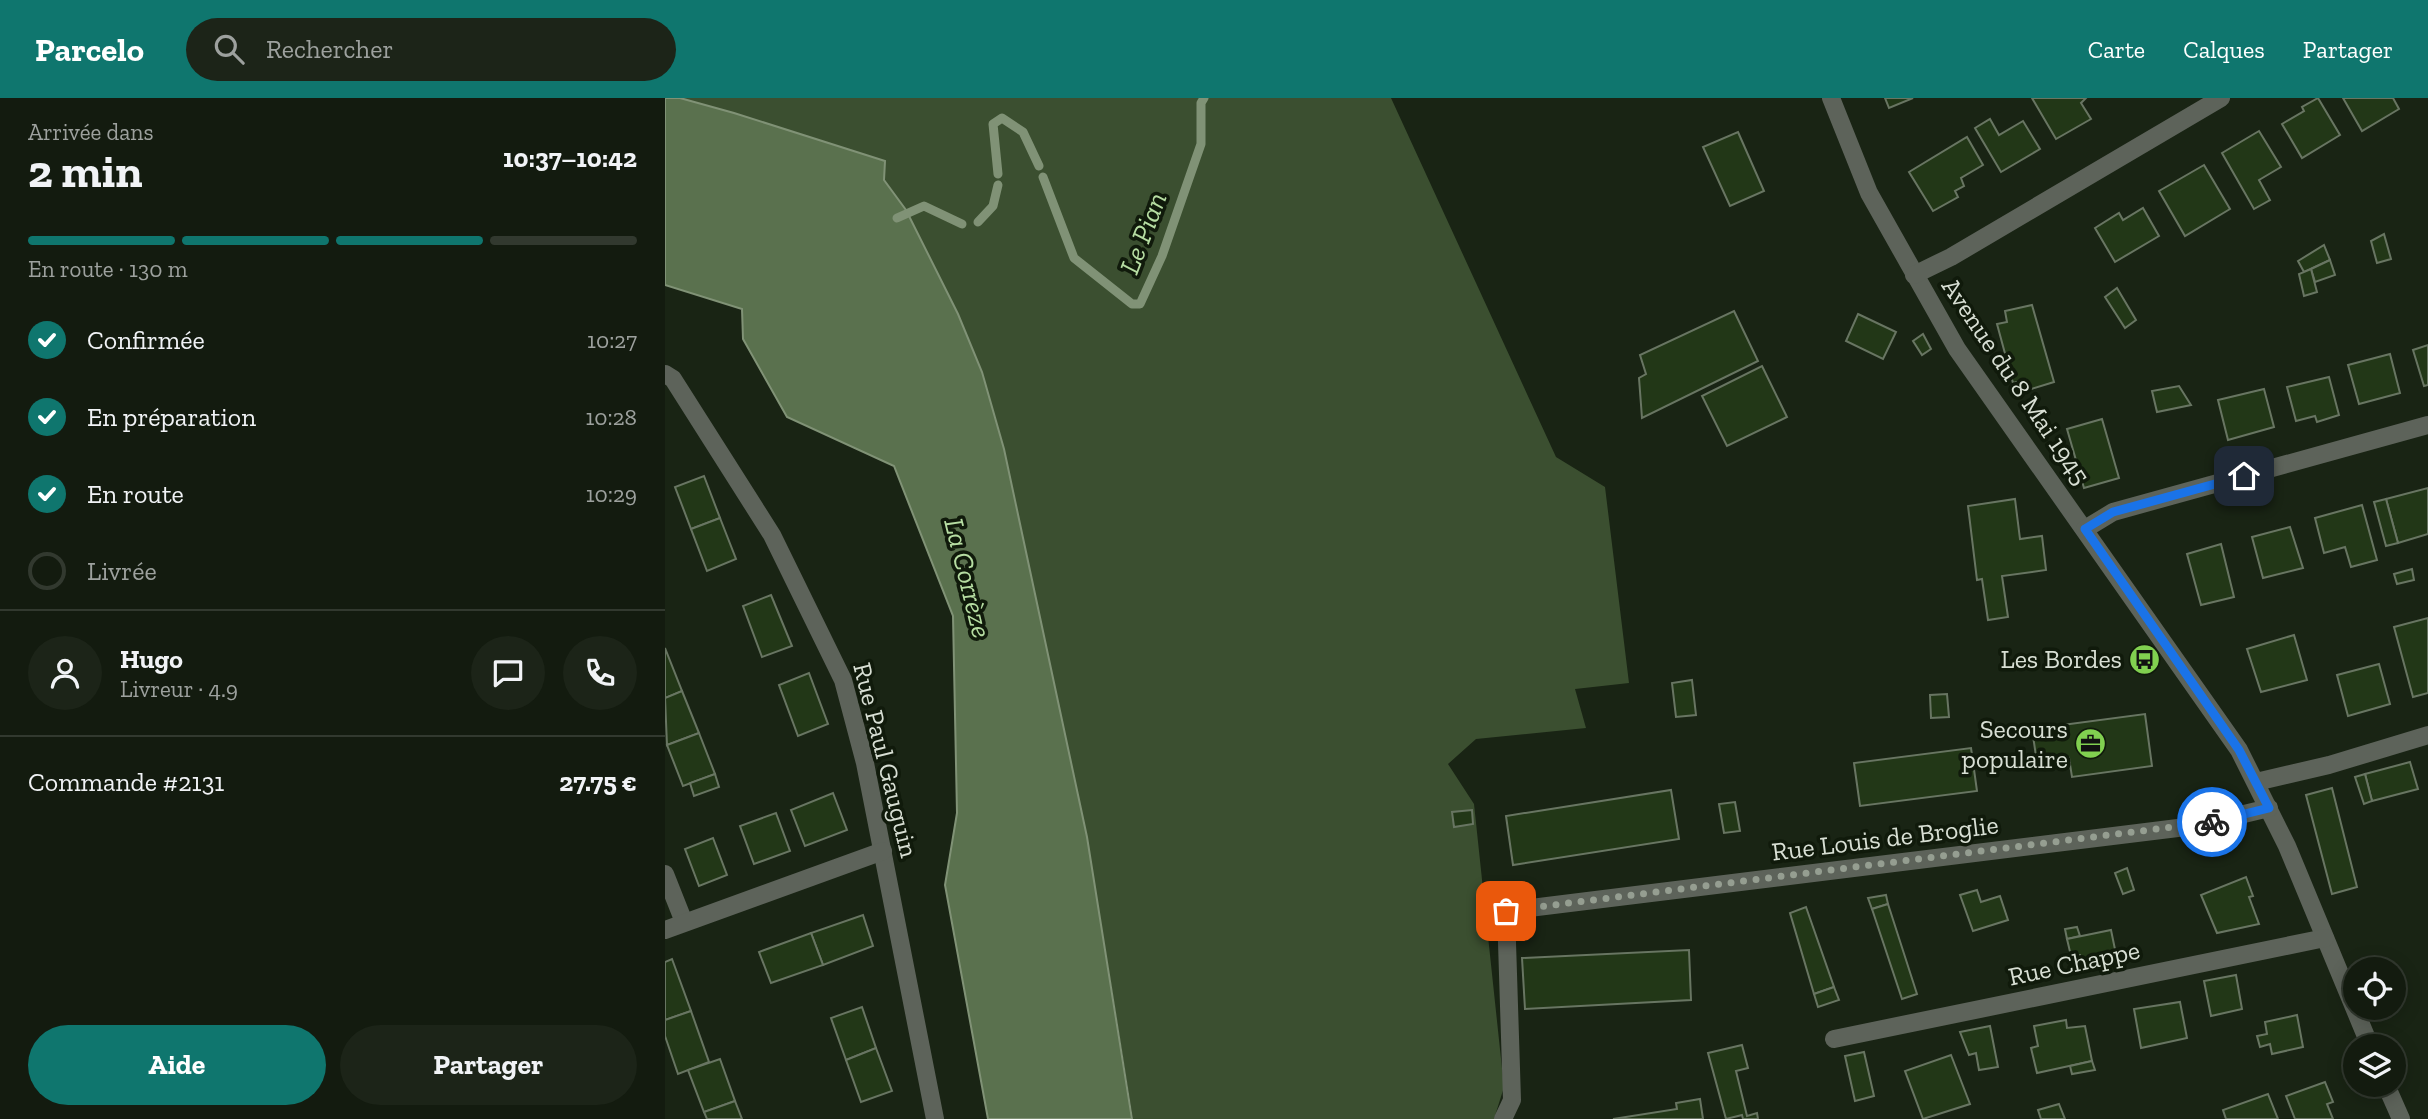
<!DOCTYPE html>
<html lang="fr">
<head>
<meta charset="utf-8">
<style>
	:root { --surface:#131b0f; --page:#1c2418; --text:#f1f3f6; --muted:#9da19e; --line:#32392f; --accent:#0f766e }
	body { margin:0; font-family:"Zilla Slab",serif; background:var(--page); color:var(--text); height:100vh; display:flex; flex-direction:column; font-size:26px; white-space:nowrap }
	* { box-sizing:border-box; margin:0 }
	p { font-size:23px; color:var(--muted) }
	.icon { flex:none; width:38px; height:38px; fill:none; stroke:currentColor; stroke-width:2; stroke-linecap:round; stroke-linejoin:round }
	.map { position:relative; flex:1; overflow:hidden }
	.details { display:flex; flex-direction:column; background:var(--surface); width:665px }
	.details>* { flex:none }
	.fabs { position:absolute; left:1678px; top:859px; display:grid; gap:14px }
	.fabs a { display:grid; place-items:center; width:63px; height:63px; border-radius:50%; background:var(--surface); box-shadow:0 4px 18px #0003,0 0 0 2px var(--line); font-size:35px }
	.pin { position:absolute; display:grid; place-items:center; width:60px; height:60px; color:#fff; margin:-30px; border-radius:14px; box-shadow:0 4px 10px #0006 }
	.courier { position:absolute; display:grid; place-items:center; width:70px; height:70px; margin:-35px; border:5px solid #1a73e8; border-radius:50%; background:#fff; color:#222; box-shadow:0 2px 9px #0007 }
	.headline em { font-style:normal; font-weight:800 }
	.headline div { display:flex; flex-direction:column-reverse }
	.headline { display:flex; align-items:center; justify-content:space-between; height:119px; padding:0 28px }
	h1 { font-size:46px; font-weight:800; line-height:52px }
	.bar { display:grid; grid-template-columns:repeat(4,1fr); gap:10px 7px; align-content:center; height:84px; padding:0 28px }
	.bar i { height:9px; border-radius:5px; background:var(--line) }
	.bar .active { background:var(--accent) }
	.bar p { grid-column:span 4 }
	.line { display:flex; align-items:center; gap:18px; padding:0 28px; border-top:2px solid var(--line) }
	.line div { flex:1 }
	.round { display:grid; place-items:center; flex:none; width:74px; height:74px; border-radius:37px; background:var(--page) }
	ol { padding:0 28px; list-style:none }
	li { display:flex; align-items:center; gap:21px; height:77px }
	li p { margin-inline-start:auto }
	li .icon { padding:7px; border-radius:50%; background:var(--accent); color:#fff; stroke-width:4 }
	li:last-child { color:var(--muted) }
	li i { width:38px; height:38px; border:4px solid var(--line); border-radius:50% }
	.cta { display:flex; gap:14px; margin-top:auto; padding:14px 28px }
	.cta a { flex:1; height:80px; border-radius:42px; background:var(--accent); color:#fff; font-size:28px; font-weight:800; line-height:80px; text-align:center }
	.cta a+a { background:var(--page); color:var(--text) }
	header { display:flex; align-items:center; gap:42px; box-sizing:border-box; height:98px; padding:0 35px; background:var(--accent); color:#fff }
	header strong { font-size:33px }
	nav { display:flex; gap:38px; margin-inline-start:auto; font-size:24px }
	.search { width:490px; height:63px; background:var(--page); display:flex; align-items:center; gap:18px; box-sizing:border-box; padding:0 24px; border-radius:38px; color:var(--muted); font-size:26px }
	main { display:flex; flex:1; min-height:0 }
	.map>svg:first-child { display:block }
	.green { fill:#3b4f30 }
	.water { fill:#5a714e; stroke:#809276; stroke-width:2 }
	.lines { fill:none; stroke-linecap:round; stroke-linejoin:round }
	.stream { stroke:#809276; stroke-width:9 }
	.building { fill:#223717; stroke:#687562; stroke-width:2 }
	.minor { stroke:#5d635a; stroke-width:18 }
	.done { stroke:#959e91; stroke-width:7; stroke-dasharray:0 12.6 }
	.route { stroke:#1a73e8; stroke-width:9 }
	.labels { text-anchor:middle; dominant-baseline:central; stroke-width:7; stroke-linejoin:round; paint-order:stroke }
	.street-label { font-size:26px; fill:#d8dfd4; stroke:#101a0b }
	.poi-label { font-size:26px; fill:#d8dfd4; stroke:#101a0b; text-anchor:end }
	.water-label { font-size:28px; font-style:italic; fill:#b6dda2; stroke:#101a0b }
</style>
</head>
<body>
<header>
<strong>Parcelo</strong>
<div class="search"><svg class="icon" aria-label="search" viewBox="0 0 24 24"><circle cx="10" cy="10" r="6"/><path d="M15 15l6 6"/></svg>Rechercher</div>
<nav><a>Carte</a><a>Calques</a><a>Partager</a></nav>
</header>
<main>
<section class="details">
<div class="headline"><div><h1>2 min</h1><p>Arrivée dans</p></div><em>10:37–10:42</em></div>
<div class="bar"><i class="active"></i><i class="active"></i><i class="active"></i><i></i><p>En route · 130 m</p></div>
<ol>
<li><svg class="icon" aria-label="check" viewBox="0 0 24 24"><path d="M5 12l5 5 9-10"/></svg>Confirmée<p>10:27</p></li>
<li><svg class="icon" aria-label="check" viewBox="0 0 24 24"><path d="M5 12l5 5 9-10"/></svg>En préparation<p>10:28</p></li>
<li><svg class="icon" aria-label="check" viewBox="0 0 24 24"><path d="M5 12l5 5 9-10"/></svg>En route<p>10:29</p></li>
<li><i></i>Livrée</li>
</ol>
<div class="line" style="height:126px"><a class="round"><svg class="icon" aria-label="person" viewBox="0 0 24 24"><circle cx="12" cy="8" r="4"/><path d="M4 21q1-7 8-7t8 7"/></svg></a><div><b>Hugo</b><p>Livreur · 4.9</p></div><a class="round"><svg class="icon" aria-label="chat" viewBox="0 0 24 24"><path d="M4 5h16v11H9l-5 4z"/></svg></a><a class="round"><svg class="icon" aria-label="phone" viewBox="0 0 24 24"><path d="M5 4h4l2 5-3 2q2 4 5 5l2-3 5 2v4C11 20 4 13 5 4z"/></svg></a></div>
<div class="line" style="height:91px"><div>Commande #2131</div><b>27.75 €</b></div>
<div class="cta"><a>Aide</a><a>Partager</a></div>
</section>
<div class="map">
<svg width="1763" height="1021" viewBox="0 0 1763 1021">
	<rect width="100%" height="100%" fill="#192414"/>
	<path class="green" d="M15,0h711l165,359 49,30 24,196 -54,6 11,39 -110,11 -28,25 26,40 30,283 -10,32h-361l-46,-282 -83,-388 -22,-77 -24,-58 -52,-104 -22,-30 1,-19z"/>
	<path class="water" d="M0,0h15l54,15 151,48 -1,19 22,30 52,104 24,58 22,77 83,388 45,282h-144l-43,-234 12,-72 -4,-197 -59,-150 -107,-49 -44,-78 -1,-30 -77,-24z"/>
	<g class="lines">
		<g class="stream">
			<path d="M333,76l-5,-50 9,-6 21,14 16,34"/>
			<path d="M378,79l31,81 58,46h8l22,-48 39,-112v-41l3,-5"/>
			<path d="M232,120l27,-12 38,18"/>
			<path d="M313,124l15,-16 5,-21"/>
		</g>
	</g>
	<g class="building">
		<path d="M1220,0h28l-24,10z"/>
		<path d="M1367,0h54l-5,5 10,16 -35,20z"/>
		<path d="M1653,0l22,37 -38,23 -20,-34 22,-13 -2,-4z"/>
		<path d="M1678,0h50l6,11 -37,22z"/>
		<path d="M1325,21l9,16 24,-14 17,28 -39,23 -26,-44z"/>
		<path d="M1594,33l22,36 -22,13 11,20 -16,9 -32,-56z"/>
		<path d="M1073,34l26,59 -34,15 -27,-59z"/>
		<path d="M1302,39l16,28 -22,13 3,8 -9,5 3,6 -25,14 -24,-39z"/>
		<path d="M1539,67l26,44 -45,27 -26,-45z"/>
		<path d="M1478,110l16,28 -44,26 -20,-34 24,-15 4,7z"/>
		<path d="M1719,136l7,25 -14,4 -6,-22z"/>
		<path d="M1659,147l6,15 -26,12 -6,-11z"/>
		<path d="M1665,162l5,15 -20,7 -4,-13z"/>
		<path d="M1646,171l6,23 -13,4 -5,-22z"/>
		<path d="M1452,190l19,32 -11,8 -20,-31z"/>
		<path d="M1367,207l22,77 -26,8 -2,-10 -13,3 -16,-59 10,-2 -2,-11z"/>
		<path d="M1069,213l24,50 -116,57 -3,-40 7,-4 -6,-19z"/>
		<path d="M1193,216l38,18 -13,27 -37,-18z"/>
		<path d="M1258,236l8,15 -9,6 -9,-14z"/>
		<path d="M1763,247v40l-4,1 -11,-36z"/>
		<path d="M1725,256l10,39 -41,11 -11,-39z"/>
		<path d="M1097,268l25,51 -60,29 -25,-50z"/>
		<path d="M1664,279l10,38 -22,7 -2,-6 -19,5 -9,-34z"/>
		<path d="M1514,288l12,19 -34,7 -5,-21z"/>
		<path d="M1599,291l10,38 -46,13 -10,-40z"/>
		<path d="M1437,321l17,59 -35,10 -17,-59z"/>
		<path d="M39,378l16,42 -29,11 -16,-42z"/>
		<path d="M1763,390v46l-30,9 -12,-44z"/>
		<path d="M1350,401l5,40 22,-3 4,34 -44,6 6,41 -20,3 -6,-41 -5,1 -9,-74z"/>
		<path d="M1721,401l12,44 -12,3 -12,-44z"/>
		<path d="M1697,407l15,55 -26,7 -6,-20 -21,6 -9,-35z"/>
		<path d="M55,420l16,41 -29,12 -16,-42z"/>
		<path d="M1625,429l13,41 -40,10 -11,-41z"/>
		<path d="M1556,446l13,53 -33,8 -14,-51z"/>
		<path d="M1747,471l2,11 -17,4 -3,-10z"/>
		<path d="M106,497l21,51 -30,11 -19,-51z"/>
		<path d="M1763,520v75l-15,4 -19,-70z"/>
		<path d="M1629,537l13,45 -46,12 -14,-43z"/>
		<path d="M0,550l17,43 -17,7z"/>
		<path d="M1714,566l11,40 -42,12 -11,-41z"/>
		<path d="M144,575l19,51 -30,12 -19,-51z"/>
		<path d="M1027,582l4,35 -20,2 -4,-34z"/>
		<path d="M17,593l17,42 -32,12 -2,-47z"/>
		<path d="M1282,596l2,23 -18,1 -1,-23z"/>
		<path d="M1480,616l7,52 -80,11 -3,-19 -32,5 -5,-34z"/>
		<path d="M34,635l16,41 -32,12 -16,-41z"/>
		<path d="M1306,650l6,43 -117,15 -6,-43z"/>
		<path d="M1745,664l8,27 -46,12 -7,-27z"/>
		<path d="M50,676l4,13 -25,9 -4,-13z"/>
		<path d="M1700,676l7,27 -8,3 -9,-27z"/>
		<path d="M1667,690l25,99 -25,7 -26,-99z"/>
		<path d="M1006,692l8,49 -166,26 -7,-49z"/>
		<path d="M168,695l14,37 -42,16 -14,-36z"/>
		<path d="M1070,704l5,29 -16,2 -5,-29z"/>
		<path d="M807,712l1,14 -19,3 -2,-15z"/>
		<path d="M111,715l14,38 -36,13 -14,-38z"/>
		<path d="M48,740l14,37 -28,11 -14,-37z"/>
		<path d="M1462,770l7,22 -11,4 -8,-21z"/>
		<path d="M1581,779l7,19 -4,1 10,27 -42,9 -16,-38z"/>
		<path d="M1312,792l4,12 19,-6 8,24 -35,11 -13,-36z"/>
		<path d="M1221,797l2,9 -16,5 -4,-11z"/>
		<path d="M1223,806l29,90 -15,5 -30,-90z"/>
		<path d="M1141,809l28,80 -20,7 -24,-81z"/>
		<path d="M198,817l10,31 -50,19 -12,-32z"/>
		<path d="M1412,829l3,9 -13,3 -2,-10z"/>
		<path d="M1446,832l7,34 -34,7 -4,-16 -9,1 -4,-17z"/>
		<path d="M146,835l12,32 -52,18 -12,-31z"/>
		<path d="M1024,852l2,50 -166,9 -3,-51z"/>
		<path d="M7,861l19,52 -26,9v-58z"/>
		<path d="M1571,877l6,34 -31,7 -7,-35z"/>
		<path d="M1169,889l5,13 -21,7 -4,-13z"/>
		<path d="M1515,904l7,36 -46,10 -7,-39z"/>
		<path d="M197,909l14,41 -30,12 -15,-42z"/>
		<path d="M26,913l18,51 -31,12 -13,-38v-16z"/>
		<path d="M1632,917l6,32 -31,7 -2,-10 -10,3 -3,-11 10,-2 -2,-12z"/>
		<path d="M1401,922l1,8 18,-2 7,35 -55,12 -6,-25 7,-2 -4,-20z"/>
		<path d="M1325,928l8,41 -19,3 -3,-17 -7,2 -9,-23z"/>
		<path d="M1077,947l6,23 -12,3 11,45 10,-3 1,6h-15l-1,-4 -16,4 -18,-66z"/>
		<path d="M211,950l16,43 -31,11 -15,-42z"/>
		<path d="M1199,954l10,44 -19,5 -10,-45z"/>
		<path d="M1286,957l19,49 -47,15 -18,-48z"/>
		<path d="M55,961l15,42 -31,11 -16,-42z"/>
		<path d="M1427,963l3,9 -23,4 -2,-8z"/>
		<path d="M1660,984l8,20 -6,2 6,15h-38l-9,-23z"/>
		<path d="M1603,996l10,25h-52l-3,-9z"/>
		<path d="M1035,1001l3,20h-90l64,-10 -1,-6z"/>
		<path d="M70,1003l7,18h-35l-3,-7z"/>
		<path d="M1394,1006l6,15h-24l-3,-9z"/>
	</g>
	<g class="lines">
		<g class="minor">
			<path d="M1166,0l38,95 88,156 282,401 48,96 83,200"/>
			<path d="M1249,177l37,-18 270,-159"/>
			<path d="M0,276l8,5 99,156 71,145 22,83 70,356"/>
			<path d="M1420,431l28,-17 315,-87"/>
			<path d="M1591,684l73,-17 99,-30"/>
			<path d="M0,776l19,48"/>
			<path d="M0,832l218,-79"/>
			<path d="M1169,941l491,-101"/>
			<path d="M1721,987l15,34"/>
			<path d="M838,1021l9,-19 -6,-189 688,-85 75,-18"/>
		</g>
	</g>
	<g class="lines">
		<path class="done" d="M841,813l706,-89"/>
		<path class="route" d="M1547,724l57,-14 -30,-58 -154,-221 28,-17 131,-36"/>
	</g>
	<defs>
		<symbol id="bus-disc" viewBox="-11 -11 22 22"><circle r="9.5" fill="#81d050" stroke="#101a0b"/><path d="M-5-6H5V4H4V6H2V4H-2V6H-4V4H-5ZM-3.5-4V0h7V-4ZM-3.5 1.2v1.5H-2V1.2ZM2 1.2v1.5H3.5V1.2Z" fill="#111"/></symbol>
		<symbol id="office-disc" viewBox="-11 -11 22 22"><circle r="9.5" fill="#81d050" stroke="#101a0b"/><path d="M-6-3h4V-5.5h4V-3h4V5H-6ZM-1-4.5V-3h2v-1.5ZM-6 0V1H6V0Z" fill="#111"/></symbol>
	</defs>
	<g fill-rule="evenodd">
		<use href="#bus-disc" x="1462" y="544" width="35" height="35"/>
		<use href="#office-disc" x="1408" y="628" width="35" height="35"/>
	</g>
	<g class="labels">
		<g class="street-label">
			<text transform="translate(1351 283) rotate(56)">Avenue du 8 Mai 1945</text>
			<text transform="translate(221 662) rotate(76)">Rue Paul Gauguin</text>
			<text transform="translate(1220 740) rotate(-7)">Rue Louis de Broglie</text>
			<text transform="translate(1409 865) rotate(-12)">Rue Chappe</text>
		</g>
		<g class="poi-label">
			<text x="1457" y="561">Les Bordes</text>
			<text x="1403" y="631">Secours<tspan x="1403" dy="30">populaire</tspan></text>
		</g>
		<g class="water-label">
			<text transform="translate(478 135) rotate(-69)">Le Pian</text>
			<text transform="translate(303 480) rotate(76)">La Corrèze</text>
		</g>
	</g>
</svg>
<div class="fabs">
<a><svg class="icon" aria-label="locate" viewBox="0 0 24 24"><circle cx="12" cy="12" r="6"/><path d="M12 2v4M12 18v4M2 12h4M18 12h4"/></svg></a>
<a><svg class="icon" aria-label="layers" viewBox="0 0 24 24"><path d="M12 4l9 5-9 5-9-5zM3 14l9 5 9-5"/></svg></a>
</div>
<div class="pin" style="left:841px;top:813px;background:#ea580c"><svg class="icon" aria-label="bag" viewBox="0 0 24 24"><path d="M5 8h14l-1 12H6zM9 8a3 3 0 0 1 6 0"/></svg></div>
<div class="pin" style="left:1579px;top:378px;background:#1f2937"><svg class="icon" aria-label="home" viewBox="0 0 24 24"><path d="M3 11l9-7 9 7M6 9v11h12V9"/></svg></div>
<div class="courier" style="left:1547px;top:724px"><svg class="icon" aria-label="bike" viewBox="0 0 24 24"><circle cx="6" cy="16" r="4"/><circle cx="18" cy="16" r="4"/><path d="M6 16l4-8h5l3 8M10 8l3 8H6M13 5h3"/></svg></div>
</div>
</main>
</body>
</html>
